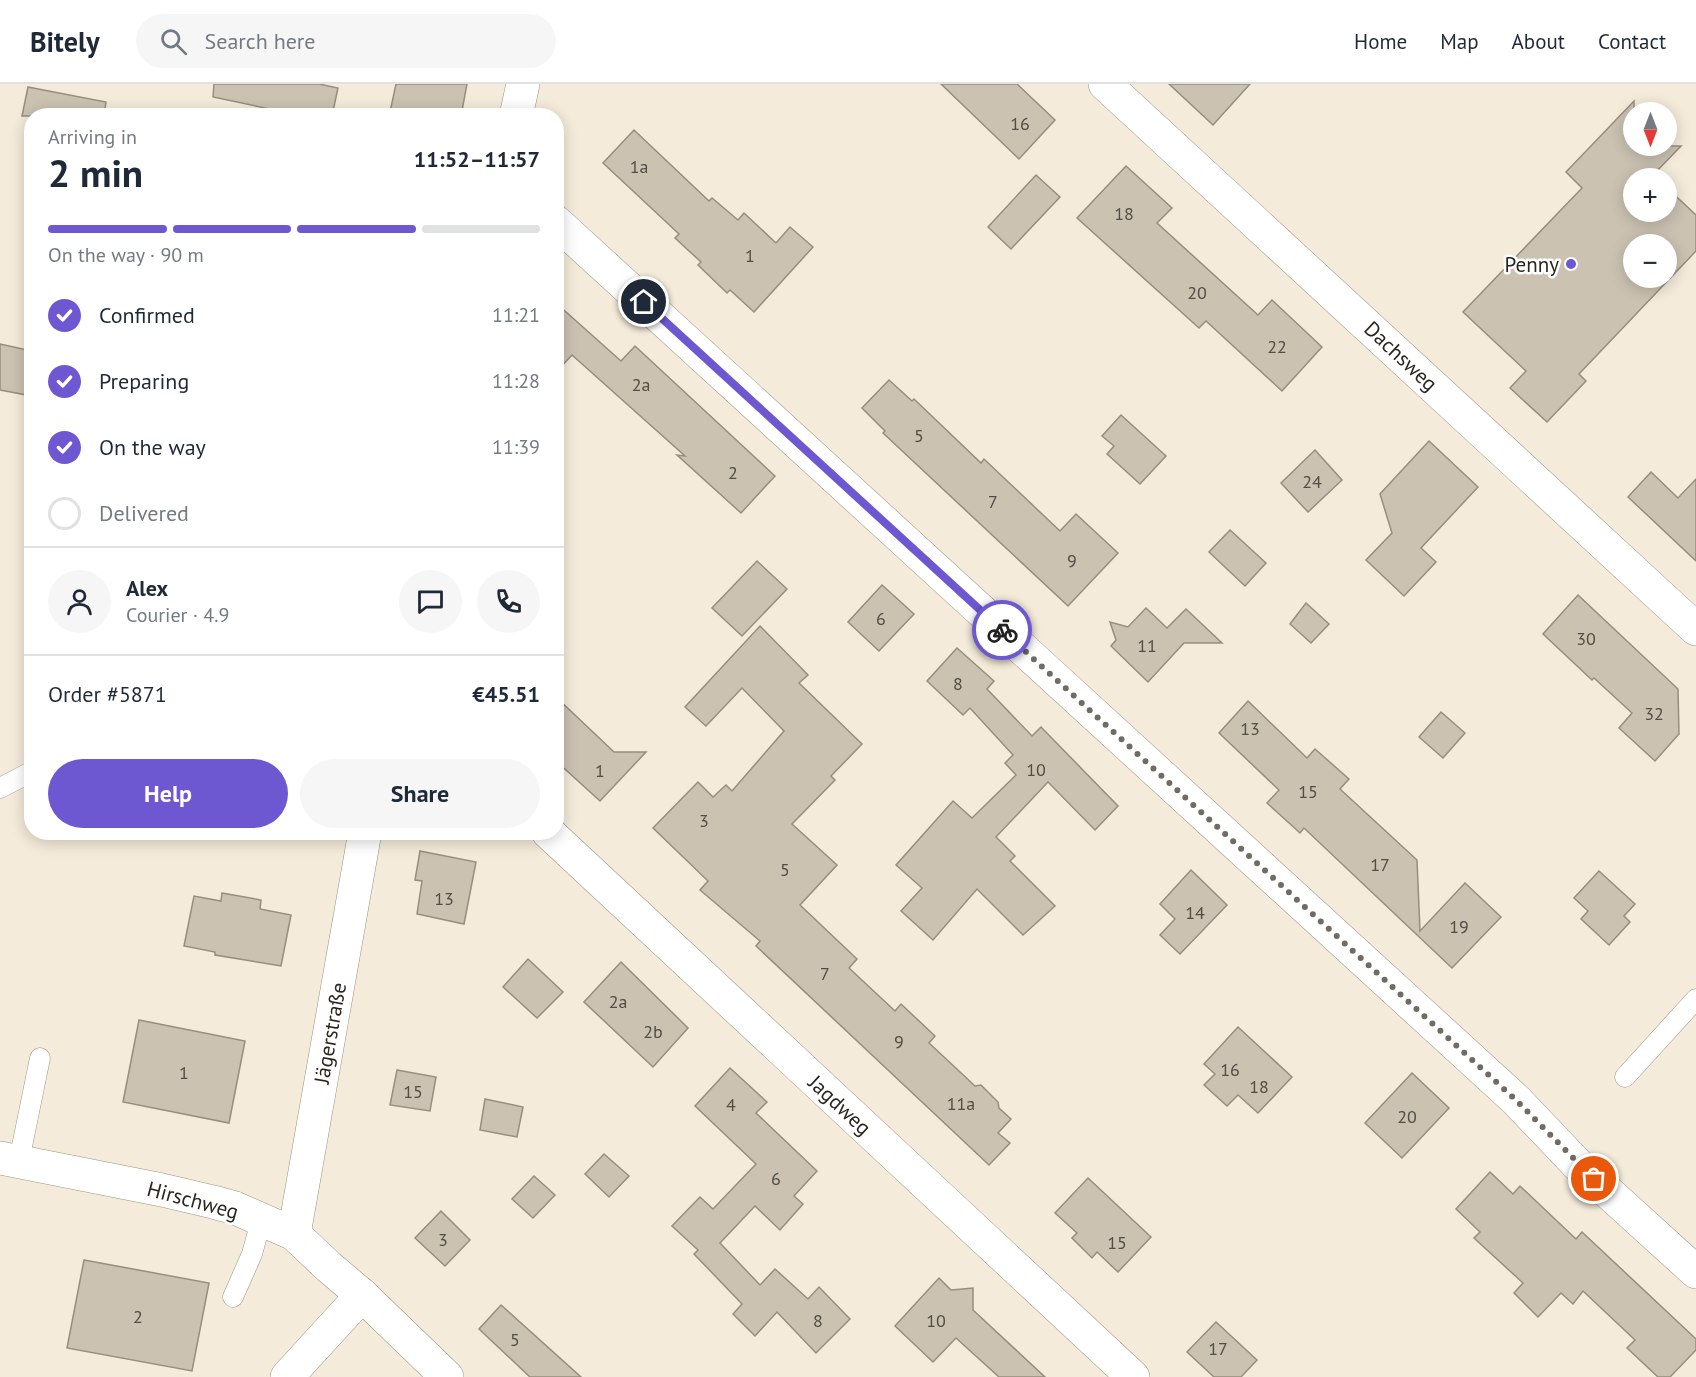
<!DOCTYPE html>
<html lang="en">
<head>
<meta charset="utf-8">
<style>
	:root { --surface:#fff; --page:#f6f6f7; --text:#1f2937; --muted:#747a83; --line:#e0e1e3; --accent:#6e58d2 }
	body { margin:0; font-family:"PT Sans",sans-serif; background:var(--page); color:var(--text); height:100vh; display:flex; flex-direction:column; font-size:22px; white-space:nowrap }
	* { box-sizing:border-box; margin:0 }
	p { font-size:20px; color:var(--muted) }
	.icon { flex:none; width:33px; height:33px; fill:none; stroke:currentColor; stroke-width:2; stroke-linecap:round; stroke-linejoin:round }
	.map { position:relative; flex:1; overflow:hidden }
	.side { position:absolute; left:24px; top:24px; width:540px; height:732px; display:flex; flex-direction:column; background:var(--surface); border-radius:24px; box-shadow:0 3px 15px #0003 }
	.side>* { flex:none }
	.needle { width:39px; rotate:180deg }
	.controls { position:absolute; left:1623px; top:18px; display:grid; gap:12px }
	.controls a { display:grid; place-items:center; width:54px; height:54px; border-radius:50%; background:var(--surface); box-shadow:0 3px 15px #0003; font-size:30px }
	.pin { position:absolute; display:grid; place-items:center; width:51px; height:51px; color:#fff; margin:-26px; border:3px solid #fff; border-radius:50%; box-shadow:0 2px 6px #0007 }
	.courier { position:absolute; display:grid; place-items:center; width:60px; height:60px; margin:-30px; border:4px solid #6e58d2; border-radius:50%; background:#fff; color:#222; box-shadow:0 2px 8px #0007 }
	.head em { font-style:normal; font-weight:700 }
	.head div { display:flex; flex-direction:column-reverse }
	.head { display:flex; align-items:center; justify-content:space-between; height:102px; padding:0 24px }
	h1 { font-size:39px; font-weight:700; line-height:45px }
	.bar { display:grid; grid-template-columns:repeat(4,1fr); gap:9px 6px; align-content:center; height:72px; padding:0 24px }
	.bar i { height:8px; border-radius:4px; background:var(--line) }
	.bar .current { background:var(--accent) }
	.bar p { grid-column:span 4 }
	.line { display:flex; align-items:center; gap:15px; padding:0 24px; border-top:2px solid var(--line) }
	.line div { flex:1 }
	.round { display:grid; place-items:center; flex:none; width:63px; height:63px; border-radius:32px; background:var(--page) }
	ol { padding:0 24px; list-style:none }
	li { display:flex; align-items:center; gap:18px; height:66px }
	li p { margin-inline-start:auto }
	li .icon { padding:6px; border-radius:50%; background:var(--accent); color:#fff; stroke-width:4 }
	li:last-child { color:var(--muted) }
	li i { width:33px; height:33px; border:3px solid var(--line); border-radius:50% }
	.primary-button { display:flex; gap:12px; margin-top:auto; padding:12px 24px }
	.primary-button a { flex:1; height:69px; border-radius:36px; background:var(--accent); color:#fff; font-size:24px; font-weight:700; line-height:69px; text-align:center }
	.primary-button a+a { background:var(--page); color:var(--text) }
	header { display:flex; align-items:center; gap:36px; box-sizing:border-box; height:84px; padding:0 30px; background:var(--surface); border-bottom:2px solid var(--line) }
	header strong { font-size:28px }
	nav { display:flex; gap:33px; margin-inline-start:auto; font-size:21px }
	.search { width:420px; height:54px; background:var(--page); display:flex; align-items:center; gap:15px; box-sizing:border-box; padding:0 21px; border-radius:33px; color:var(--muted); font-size:22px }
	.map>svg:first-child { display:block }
	.building { fill:#cbc2b2; stroke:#968e7e; stroke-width:1.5; fill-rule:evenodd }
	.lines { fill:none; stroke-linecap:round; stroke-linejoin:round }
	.lane-casing { stroke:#9c9484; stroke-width:21 }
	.street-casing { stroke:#9c9484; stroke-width:34 }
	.lane { stroke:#fff; stroke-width:20 }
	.street { stroke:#fff; stroke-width:33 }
	.done { stroke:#716c61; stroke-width:6; stroke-dasharray:0 10.8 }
	.route { stroke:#6e58d2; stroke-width:8 }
	.poi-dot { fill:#6e58d2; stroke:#fff; stroke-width:2 }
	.labels { text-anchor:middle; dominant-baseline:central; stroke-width:5; stroke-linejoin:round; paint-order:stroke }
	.number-label { font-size:18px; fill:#524e44 }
	.poi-label { font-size:21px; fill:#2a2720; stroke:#fff; text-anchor:end }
	.street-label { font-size:21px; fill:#2a2720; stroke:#fff }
</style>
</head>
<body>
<header>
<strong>Bitely</strong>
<div class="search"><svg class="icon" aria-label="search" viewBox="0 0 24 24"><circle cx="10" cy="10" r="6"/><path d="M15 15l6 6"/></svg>Search here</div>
<nav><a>Home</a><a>Map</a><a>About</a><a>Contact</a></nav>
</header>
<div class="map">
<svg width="1696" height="1293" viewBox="0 0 1696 1293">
	<rect width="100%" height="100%" fill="#f4ebda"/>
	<g class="building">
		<path d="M214,0h105l19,4 -6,28h-29l-90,-19z"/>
		<path d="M396,0h71l-6,32h-52l-19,-4z"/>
		<path d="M941,0h76l38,36 -36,39z"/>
		<path d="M1169,0h81l-37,41z"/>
		<path d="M28,3l78,15 -2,14h-82z"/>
		<path d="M1634,17v45h47l-27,28 4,4h-24v34h32v-25l30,28v36l-117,123 7,7 -39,41 -37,-34 16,-17 -63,-59 119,-124 -16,-16zM1634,160h32v34h-32z"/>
		<path d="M634,46l75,71 3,-3 26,22 6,-7 32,30 14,-16 23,20 -59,65 -24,-22 -3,3 -29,-28 3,-3 -26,-24 4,-4 -76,-71z"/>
		<path d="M1126,82l46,42 -15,15 101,92 14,-15 50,47 -40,44 -76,-70 -7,7 -122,-110z"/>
		<path d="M1036,91l24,22 -49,52 -23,-22z"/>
		<path d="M556,219l65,58 14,-15 140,130 -34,37 -64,-58 8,1 -113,-101 -16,17z"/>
		<path d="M0,260l32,7v45l-32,-6z"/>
		<path d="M889,296l23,21 2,-2 67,64 3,-4 76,72 16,-17 42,39 -50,53 -185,-173 2,-2 -23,-23z"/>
		<path d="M1121,331l45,41 -26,28 -33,-30 7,-8 -12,-10z"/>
		<path d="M1429,357l49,46 -57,61 15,14 -32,34 -38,-36 26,-27 -12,-39z"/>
		<path d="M1315,366l27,30 -34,32 -27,-29z"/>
		<path d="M1651,388l27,26 18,-19v82l-68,-64z"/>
		<path d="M1230,446l36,33 -21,23 -36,-34z"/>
		<path d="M757,477l30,28 -45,47 -30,-28z"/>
		<path d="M882,501l32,29 -35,37 -31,-29z"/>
		<path d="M1578,511l100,94 1,45 -24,27 -36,-33 13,-15 -38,-35 -2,2 -49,-46z"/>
		<path d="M1306,519l23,21 -18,19 -21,-19z"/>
		<path d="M1146,524l21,20 19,-19 36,34h-38l-36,39 -37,-36 5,-6 -6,-18 18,5z"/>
		<path d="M760,542l48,49 -9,8 63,61 -31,32 4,4 -43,44 45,41 -37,40 57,54 -8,9 46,43 6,-7 34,32 -6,7 46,43 6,-1 17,17 1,6 12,11 -13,14 12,10 -21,22 -233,-219 4,-5 -60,-51 8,-9 -55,-53 45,-46 15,15 13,-12 6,6 52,-60 -42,-43 -36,38 -21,-19z"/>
		<path d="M957,564l37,33 -7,8 45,47 9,-9 77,79 -23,24 -47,-48 -52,55 19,19 -5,5 45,45 -32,29 -46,-46 -44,51 -32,-29 21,-23 -26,-23 57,-64 19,17 44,-43 -11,-12 8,-8 -43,-47 -7,7 -36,-34z"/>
		<path d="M556,613l58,55h32l-46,49 -44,-40z"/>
		<path d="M1248,617l59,57 8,-9 34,30 -9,10 77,71 3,71 45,-48 36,34 -49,51 -148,-140 -4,5 -33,-30 12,-13 -60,-57z"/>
		<path d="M1441,628l24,21 -22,25 -24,-21z"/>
		<path d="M420,767l56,11 -12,62 -47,-10 5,-33 -7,-1z"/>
		<path d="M1191,786l36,35 -47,49 -20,-19 15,-16 -15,-15z"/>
		<path d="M1599,787l36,33 -11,12 6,6 -21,23 -28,-26 7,-8 -14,-13z"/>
		<path d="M222,809l39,7 -1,9 31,6 -10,51 -66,-11v-3l-31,-6 10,-50 27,5z"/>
		<path d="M528,875l35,33 -26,26 -34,-31z"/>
		<path d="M621,878l67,66 -35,39 -69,-65z"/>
		<path d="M139,936l106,21 -16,82 -106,-21z"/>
		<path d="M1238,943l54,50 -34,36 -20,-18 -11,11 -23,-21 11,-11 -11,-10z"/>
		<path d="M730,984l37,34 -11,11 61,58 -23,25 9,8 -23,26 -25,-24 -35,37 40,42 15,-16 33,30 11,-12 31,32 -34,34 -39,-41 -22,24 -22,-22 9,-10 -48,-50 4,-4 -26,-24 28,-29 13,12 43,-45 -61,-58z"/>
		<path d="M397,986l39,7 -6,34 -40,-6z"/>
		<path d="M1412,989l37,35 -47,50 -37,-35z"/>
		<path d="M485,1015l38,8 -6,30 -37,-7z"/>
		<path d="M604,1070l25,22 -20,21 -24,-23z"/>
		<path d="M1490,1088l23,22 7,-8 56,53 6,-7 114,107v11l-26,27h-12l-31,-29 8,-8 -52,-49 -10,13 -12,-11 -23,24 -24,-24 9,-10 -49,-45 6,-6 -24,-23z"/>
		<path d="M534,1092l21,19 -22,23 -21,-19z"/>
		<path d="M1088,1094l63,59 -33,35 -21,-20 -5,6 -20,-20 5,-5 -22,-20z"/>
		<path d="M441,1127l29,29 -25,26 -30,-28z"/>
		<path d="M84,1176l125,23 -17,88 -125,-23z"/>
		<path d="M939,1194l12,12 22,-2v22l72,67h-46l-43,-39 -23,24 -38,-36z"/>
		<path d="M501,1221l80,72h-51l-51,-48z"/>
		<path d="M1216,1238l41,38 -16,17h-27l-27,-25z"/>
	</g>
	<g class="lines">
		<defs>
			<g id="lane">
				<path d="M0,704l29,-15"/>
				<path d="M1625,993l71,-78"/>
				<path d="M19,1077l21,-103"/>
				<path d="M233,1213l19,-43 9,-33"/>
			</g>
			<g id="street">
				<path d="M1105,0l591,545"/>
				<path d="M516,32l7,-32"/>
				<path d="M556,138l960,878 61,64 119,108"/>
				<path d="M548,748l585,545"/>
				<path d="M0,1074l162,32 51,12 22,6 59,26 35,33 33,28 85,82"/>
				<path d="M294,1150l71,-402"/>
				<path d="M287,1293l75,-82"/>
			</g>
		</defs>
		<use href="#lane" class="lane-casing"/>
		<use href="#street" class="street-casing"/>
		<use href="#lane" class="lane"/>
		<use href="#street" class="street"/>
	</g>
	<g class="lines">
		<path class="done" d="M1002,546l514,470 78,79"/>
		<path class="route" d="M644,218l358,328"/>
	</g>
	<circle class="poi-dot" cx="1571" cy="180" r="6"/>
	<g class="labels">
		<g class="number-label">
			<text x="1020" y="39">16</text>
			<text x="639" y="82">1a</text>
			<text x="1124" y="129">18</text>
			<text x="750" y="171">1</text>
			<text x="1197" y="208">20</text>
			<text x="1277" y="262">22</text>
			<text x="641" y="300">2a</text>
			<text x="919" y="351">5</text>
			<text x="733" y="388">2</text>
			<text x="1312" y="397">24</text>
			<text x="993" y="417">7</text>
			<text x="1072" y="476">9</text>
			<text x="881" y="534">6</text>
			<text x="1586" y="554">30</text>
			<text x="1147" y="561">11</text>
			<text x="958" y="599">8</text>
			<text x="1654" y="629">32</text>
			<text x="1250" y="644">13</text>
			<text x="1036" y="685">10</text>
			<text x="600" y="686">1</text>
			<text x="1308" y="707">15</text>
			<text x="704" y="736">3</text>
			<text x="1380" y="780">17</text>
			<text x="785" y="785">5</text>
			<text x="444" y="814">13</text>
			<text x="1195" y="828">14</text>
			<text x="1459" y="842">19</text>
			<text x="825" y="889">7</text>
			<text x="618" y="917">2a</text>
			<text x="653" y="947">2b</text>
			<text x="899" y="957">9</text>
			<text x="1230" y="985">16</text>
			<text x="184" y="988">1</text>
			<text x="1259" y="1002">18</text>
			<text x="413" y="1007">15</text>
			<text x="961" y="1019">11a</text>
			<text x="731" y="1020">4</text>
			<text x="1407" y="1032">20</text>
			<text x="776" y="1094">6</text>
			<text x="443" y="1155">3</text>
			<text x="1117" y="1158">15</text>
			<text x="138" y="1232">2</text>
			<text x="818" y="1236">8</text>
			<text x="936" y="1236">10</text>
			<text x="515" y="1255">5</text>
			<text x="1218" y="1264">17</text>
		</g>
		<g class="poi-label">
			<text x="1559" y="180">Penny</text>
		</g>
		<g class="street-label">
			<text transform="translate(1401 272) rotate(43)">Dachsweg</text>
			<text transform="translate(330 949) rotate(-80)">Jägerstraße</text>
			<text transform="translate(840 1021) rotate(43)">Jagdweg</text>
			<text transform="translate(193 1116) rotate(15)">Hirschweg</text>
		</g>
	</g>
</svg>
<div class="controls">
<a><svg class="needle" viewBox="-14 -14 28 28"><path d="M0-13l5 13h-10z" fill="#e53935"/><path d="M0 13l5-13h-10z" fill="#747a83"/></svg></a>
<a>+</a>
<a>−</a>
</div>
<div class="pin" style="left:1594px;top:1095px;background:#ea580c"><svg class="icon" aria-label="bag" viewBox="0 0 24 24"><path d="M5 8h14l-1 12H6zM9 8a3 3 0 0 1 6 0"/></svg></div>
<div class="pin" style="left:644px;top:218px;background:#1f2937"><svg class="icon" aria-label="home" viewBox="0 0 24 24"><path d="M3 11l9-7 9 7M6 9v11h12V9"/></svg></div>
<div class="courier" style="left:1002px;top:546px"><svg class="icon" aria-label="bike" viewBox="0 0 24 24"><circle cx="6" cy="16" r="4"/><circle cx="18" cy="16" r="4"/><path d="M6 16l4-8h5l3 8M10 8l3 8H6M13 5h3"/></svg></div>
<section class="side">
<div class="head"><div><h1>2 min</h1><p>Arriving in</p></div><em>11:52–11:57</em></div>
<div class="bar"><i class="current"></i><i class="current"></i><i class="current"></i><i></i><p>On the way · 90 m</p></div>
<ol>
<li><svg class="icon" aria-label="check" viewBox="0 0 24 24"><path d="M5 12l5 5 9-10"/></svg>Confirmed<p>11:21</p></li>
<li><svg class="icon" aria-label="check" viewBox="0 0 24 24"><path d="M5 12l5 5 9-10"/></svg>Preparing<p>11:28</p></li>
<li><svg class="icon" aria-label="check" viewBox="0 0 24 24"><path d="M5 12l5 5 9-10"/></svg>On the way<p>11:39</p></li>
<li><i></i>Delivered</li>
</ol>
<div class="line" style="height:108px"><a class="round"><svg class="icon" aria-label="person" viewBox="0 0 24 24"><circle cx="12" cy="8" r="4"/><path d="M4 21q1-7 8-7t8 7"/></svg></a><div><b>Alex</b><p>Courier · 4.9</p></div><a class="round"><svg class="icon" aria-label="chat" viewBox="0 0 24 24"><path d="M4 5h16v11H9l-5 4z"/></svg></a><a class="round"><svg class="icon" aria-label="phone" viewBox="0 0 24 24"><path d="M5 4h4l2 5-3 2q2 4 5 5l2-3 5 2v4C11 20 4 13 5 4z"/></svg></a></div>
<div class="line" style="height:78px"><div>Order #5871</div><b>€45.51</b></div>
<div class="primary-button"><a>Help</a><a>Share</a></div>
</section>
</div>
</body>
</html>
